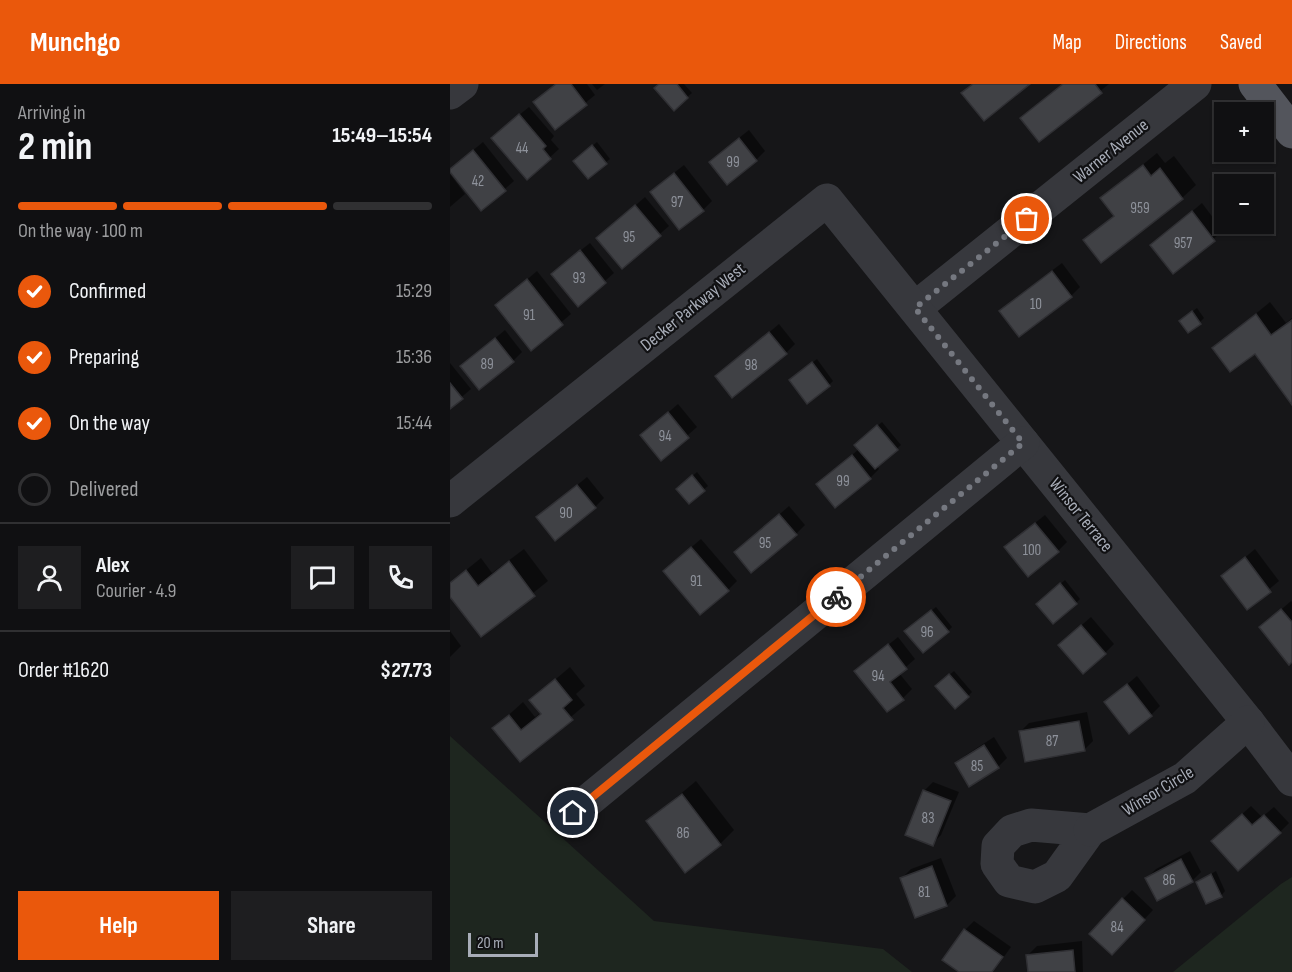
<!DOCTYPE html>
<html lang="en">
<head>
<meta charset="utf-8">
<style>
	:root { --surface:#101012; --page:#1e1e20; --text:#f1f3f6; --muted:#9c9d9f; --line:#303032; --accent:#ea580c }
	body { margin:0; font-family:"Sofia Sans Condensed",sans-serif; background:var(--page); color:var(--text); height:100vh; display:flex; flex-direction:column; font-size:22px; white-space:nowrap }
	* { box-sizing:border-box; margin:0 }
	p { font-size:20px; color:var(--muted) }
	.icon { flex:none; width:33px; height:33px; fill:none; stroke:currentColor; stroke-width:2; stroke-linecap:round; stroke-linejoin:round }
	.map { position:relative; flex:1; overflow:hidden }
	.panel { display:flex; flex-direction:column; background:var(--surface); width:450px }
	.panel>* { flex:none }
	.buttons { position:absolute; left:764px; top:18px; display:grid; gap:12px }
	.buttons a { display:grid; place-items:center; width:60px; height:60px; border-radius:0px; background:var(--surface); box-shadow:0 2px 4px #0004,0 0 0 2px var(--line); font-size:30px }
	.scale { position:absolute; left:18px; bottom:15px; width:70px; box-sizing:border-box; padding-left:6px; border:3px solid #a8adb8; border-top:0; font-size:16px; line-height:21px; white-space:nowrap; color:#a8adb8; -webkit-text-stroke:4px #111113; paint-order:stroke }
	.pin { position:absolute; display:grid; place-items:center; width:51px; height:51px; color:#fff; margin:-26px; border:3px solid #fff; border-radius:50%; box-shadow:0 2px 6px #0007 }
	.courier { position:absolute; display:grid; place-items:center; width:60px; height:60px; margin:-30px; border:4px solid #ea580c; border-radius:50%; background:#fff; color:#222; box-shadow:0 2px 8px #0007 }
	.headline em { font-style:normal; font-weight:700 }
	.headline div { display:flex; flex-direction:column-reverse }
	.headline { display:flex; align-items:center; justify-content:space-between; height:102px; padding:0 18px }
	h1 { font-size:39px; font-weight:700; line-height:45px }
	.bar { display:grid; grid-template-columns:repeat(4,1fr); gap:9px 6px; align-content:center; height:72px; padding:0 18px }
	.bar i { height:8px; border-radius:4px; background:var(--line) }
	.bar .active { background:var(--accent) }
	.bar p { grid-column:span 4 }
	.line { display:flex; align-items:center; gap:15px; padding:0 18px; border-top:2px solid var(--line) }
	.line div { flex:1 }
	.round { display:grid; place-items:center; flex:none; width:63px; height:63px; border-radius:0px; background:var(--page) }
	ol { padding:0 18px; list-style:none }
	li { display:flex; align-items:center; gap:18px; height:66px }
	li p { margin-inline-start:auto }
	li .icon { padding:6px; border-radius:50%; background:var(--accent); color:#fff; stroke-width:4 }
	li:last-child { color:var(--muted) }
	li i { width:33px; height:33px; border:3px solid var(--line); border-radius:50% }
	.cta { display:flex; gap:12px; margin-top:auto; padding:12px 18px }
	.cta a { flex:1; height:69px; border-radius:0px; background:var(--accent); color:#fff; font-size:24px; font-weight:700; line-height:69px; text-align:center }
	.cta a+a { background:var(--page); color:var(--text) }
	header { display:flex; align-items:center; gap:36px; box-sizing:border-box; height:84px; padding:0 30px; background:var(--accent); color:#fff }
	header strong { font-size:28px }
	nav { display:flex; gap:33px; margin-inline-start:auto; font-size:21px }
	main { display:flex; flex:1; min-height:0 }
	.map>svg:first-child { display:block }
	.green { fill:#1e261f }
	.shadow { fill:#0007 }
	.building { fill:#404145; stroke:#303034; stroke-width:1.5 }
	.lines { fill:none; stroke-linecap:round; stroke-linejoin:round }
	.minor { stroke:#37383d; stroke-width:33 }
	.major { stroke:#53555c; stroke-width:33 }
	.done { stroke:#757880; stroke-width:6; stroke-dasharray:0 10.8 }
	.route { stroke:#ea580c; stroke-width:8 }
	.labels { text-anchor:middle; dominant-baseline:central; stroke-width:4.5; stroke-linejoin:round; paint-order:stroke }
	.number-label { font-size:15px; fill:#8e929b }
	.street-label { font-size:18px; fill:#a8adb8; stroke:#111113 }
</style>
</head>
<body>
<header>
<strong>Munchgo</strong>
<nav><a>Map</a><a>Directions</a><a>Saved</a></nav>
</header>
<main>
<section class="panel">
<div class="headline"><div><h1>2 min</h1><p>Arriving in</p></div><em>15:49–15:54</em></div>
<div class="bar"><i class="active"></i><i class="active"></i><i class="active"></i><i></i><p>On the way · 100 m</p></div>
<ol>
<li><svg class="icon" aria-label="check" viewBox="0 0 24 24"><path d="M5 12l5 5 9-10"/></svg>Confirmed<p>15:29</p></li>
<li><svg class="icon" aria-label="check" viewBox="0 0 24 24"><path d="M5 12l5 5 9-10"/></svg>Preparing<p>15:36</p></li>
<li><svg class="icon" aria-label="check" viewBox="0 0 24 24"><path d="M5 12l5 5 9-10"/></svg>On the way<p>15:44</p></li>
<li><i></i>Delivered</li>
</ol>
<div class="line" style="height:108px"><a class="round"><svg class="icon" aria-label="person" viewBox="0 0 24 24"><circle cx="12" cy="8" r="4"/><path d="M4 21q1-7 8-7t8 7"/></svg></a><div><b>Alex</b><p>Courier · 4.9</p></div><a class="round"><svg class="icon" aria-label="chat" viewBox="0 0 24 24"><path d="M4 5h16v11H9l-5 4z"/></svg></a><a class="round"><svg class="icon" aria-label="phone" viewBox="0 0 24 24"><path d="M5 4h4l2 5-3 2q2 4 5 5l2-3 5 2v4C11 20 4 13 5 4z"/></svg></a></div>
<div class="line" style="height:78px"><div>Order #1620</div><b>$27.73</b></div>
<div class="cta"><a>Help</a><a>Share</a></div>
</section>
<div class="map">
<svg width="842" height="888" viewBox="0 0 842 888">
	<rect width="100%" height="100%" fill="#161618"/>
	<g class="green">
		<path d="M0,652l204,185 229,28 29,23h-462z"/>
		<path d="M842,793v95h-119l108,-88z"/>
	</g>
	<g class="shadow">
		<path d="M106,0h31l8,11 -40,33 -20,-26z"/>
		<path d="M142,0h13l-8,6z"/>
		<path d="M210,0h24l8,9 -18,15z"/>
		<path d="M613,0h46l-70,56 -17,-22z"/>
		<path d="M79,23l25,29 -3,4 8,9 -32,29 -25,-49z"/>
		<path d="M299,46l16,21 -9,9 -36,-7z"/>
		<path d="M33,58l31,39 -32,28 -22,-48z"/>
		<path d="M147,58l13,17 -22,18 -9,-20z"/>
		<path d="M707,69l8,10 9,-7 22,29 -14,13 -97,42 30,-26 -13,-16z"/>
		<path d="M234,81l28,36 -9,9 -42,-27z"/>
		<path d="M0,90l15,20 -15,13z"/>
		<path d="M195,113l24,29 -47,41 -24,-29z"/>
		<path d="M752,119l21,28 -50,41 -21,-27z"/>
		<path d="M140,159l24,30 -36,32 -16,-40z"/>
		<path d="M612,179l18,24 -9,9 -61,6z"/>
		<path d="M87,187l34,43 -40,34 -34,-43z"/>
		<path d="M820,218l16,21 6,-5v84l-37,-50 -41,-4z"/>
		<path d="M747,224l7,10 -4,4 -15,-5z"/>
		<path d="M329,240l16,20 -9,9 -69,23z"/>
		<path d="M55,246l17,22 -9,9 -51,5z"/>
		<path d="M367,275l16,22 -4,4 -34,-9z"/>
		<path d="M0,279l21,26 -21,18z"/>
		<path d="M228,320l19,23 -36,32 -19,-24z"/>
		<path d="M432,338l19,23 -24,21 2,3 -9,9 -35,28 -17,-22 41,-35 1,-8z"/>
		<path d="M247,388l11,14 -19,16 -7,-17z"/>
		<path d="M137,393l17,21 -9,9 -57,10z"/>
		<path d="M339,422l16,19 -9,9 -60,18z"/>
		<path d="M595,431l22,27 -9,9 -43,-12z"/>
		<path d="M251,455l36,42 -9,9 -54,-28z"/>
		<path d="M74,465l24,32 -67,54 -31,-41v-11l31,-25 11,15z"/>
		<path d="M805,465l24,32 -32,27 -24,-32z"/>
		<path d="M615,496l15,19 -4,4 -34,-3z"/>
		<path d="M841,517l1,1v58l-31,-33z"/>
		<path d="M486,523l16,20 -4,4 -37,-4z"/>
		<path d="M641,533l23,27 -9,9 -36,-17z"/>
		<path d="M0,547l11,15 -11,11z"/>
		<path d="M448,553l17,22 -16,14 13,16 -9,9 -47,-27z"/>
		<path d="M120,583l15,19 -9,8 9,11 -65,55 -26,-32 29,-26 12,15 7,-5 -11,-12z"/>
		<path d="M504,587l18,21 -4,4 -27,-14z"/>
		<path d="M687,592l23,30 -9,9 -45,-13z"/>
		<path d="M637,628l6,29 -9,9 -64,-18 9,-9z"/>
		<path d="M544,653l13,21 -9,9 -41,-3 9,-9z"/>
		<path d="M246,697l38,49 -14,14 -72,-23z"/>
		<path d="M483,698l26,10 -18,43 -9,9 -8,-53z"/>
		<path d="M801,722l11,11 12,-10 15,16 -9,9h-58z"/>
		<path d="M740,767l11,21 -9,9 -45,-3 9,-9z"/>
		<path d="M491,774l15,38 -9,9 -31,11 -14,-38 9,-9z"/>
		<path d="M766,787l9,20 -4,5 -24,-14z"/>
		<path d="M682,806l21,20 -32,34 2,-45z"/>
		<path d="M524,837l37,26 -18,25h-31l3,-42z"/>
		<path d="M632,857l1,31h-54l-1,-17 9,-9z"/>
	</g>
	<g class="building">
		<path d="M106,0h15l16,21 -32,25 -22,-28z"/>
		<path d="M209,0h18l11,14 -14,13 -20,-23z"/>
		<path d="M523,0h57l-46,37 -23,-28z"/>
		<path d="M613,0h32l7,9 -63,49 -19,-24z"/>
		<path d="M69,30l27,32 -3,3 8,10 -24,21 -36,-42z"/>
		<path d="M289,54l18,23 -30,24 -18,-23z"/>
		<path d="M142,61l15,19 -19,15 -15,-18z"/>
		<path d="M23,66l33,41 -25,20 -31,-39v-3z"/>
		<path d="M693,81l8,11 9,-8 23,31 -82,64 -18,-23 31,-24 -14,-18z"/>
		<path d="M224,89l30,38 -25,19 -29,-38z"/>
		<path d="M185,121l26,31 -39,33 -26,-31z"/>
		<path d="M742,127l23,30 -42,33 -23,-29z"/>
		<path d="M130,166l26,33 -28,24 -27,-33z"/>
		<path d="M602,187l20,26 -53,40 -20,-26z"/>
		<path d="M77,195l36,46 -32,26 -36,-46z"/>
		<path d="M742,227l9,13 -13,9 -9,-12z"/>
		<path d="M806,230l15,21 21,-15v85l-37,-51 -25,18 -18,-24z"/>
		<path d="M319,248l18,22 -55,44 -17,-22z"/>
		<path d="M45,254l19,24 -35,28 -19,-24z"/>
		<path d="M362,278l18,24 -23,18 -18,-24z"/>
		<path d="M0,299l13,16 -13,10z"/>
		<path d="M218,328l21,26 -28,23 -21,-26z"/>
		<path d="M427,341l21,25 -23,19 -21,-24z"/>
		<path d="M402,371l19,24 -36,29 -19,-24z"/>
		<path d="M242,391l13,16 -16,13 -13,-15z"/>
		<path d="M127,401l19,23 -41,33 -19,-24z"/>
		<path d="M329,430l18,21 -46,38 -17,-21z"/>
		<path d="M585,439l24,29 -31,25 -24,-30z"/>
		<path d="M241,463l38,44 -29,24 -37,-44z"/>
		<path d="M795,473l26,35 -24,18 -26,-34z"/>
		<path d="M59,477l26,35 -54,41 -31,-40v-14l16,-13 12,16z"/>
		<path d="M610,499l17,21 -24,20 -17,-20z"/>
		<path d="M831,525l11,13v40l-3,3 -30,-38z"/>
		<path d="M481,526l18,22 -26,21 -19,-22z"/>
		<path d="M631,541l25,29 -23,20 -25,-29z"/>
		<path d="M438,560l19,25 -17,13 14,18 -17,12 -33,-41z"/>
		<path d="M499,590l20,23 -14,12 -20,-23z"/>
		<path d="M105,595l17,21 -9,8 10,12 -53,42 -28,-34 17,-13 12,15 20,-16 -12,-14z"/>
		<path d="M677,600l25,32 -23,18 -25,-32z"/>
		<path d="M629,637l6,30 -60,11 -6,-31z"/>
		<path d="M534,661l15,23 -30,19 -14,-24z"/>
		<path d="M473,706l28,11 -18,45 -28,-11z"/>
		<path d="M232,710l39,51 -36,28 -39,-52z"/>
		<path d="M792,730l10,11 12,-10 17,18 -43,38 -27,-30z"/>
		<path d="M731,775l12,23 -36,19 -12,-23z"/>
		<path d="M482,782l15,40 -32,12 -15,-40z"/>
		<path d="M761,790l11,23 -16,7 -10,-22z"/>
		<path d="M672,814l23,22 -33,35 -23,-21z"/>
		<path d="M514,845l39,28 -11,15h-33l-17,-12z"/>
		<path d="M623,866l2,22h-47l-2,-17z"/>
	</g>
	<g class="lines">
		<g class="minor">
			<path d="M0,9l12,-9"/>
			<path d="M465,224l280,-224"/>
			<path d="M0,417l377,-301 421,522 44,58"/>
			<path d="M123,729l450,-370"/>
			<path d="M581,741l59,5 -33,46 -22,11 -26,-6 -12,-17 1,-18 14,-15z"/>
			<path d="M640,746l95,-52 63,-56"/>
		</g>
		<path class="major" d="M805,0l37,48"/>
	</g>
	<g class="lines">
		<path class="done" d="M386,513l187,-154 -108,-135 112,-89"/>
		<path class="route" d="M123,729l263,-216"/>
	</g>
	<g class="labels">
		<g class="number-label">
			<text x="72" y="64">44</text>
			<text x="283" y="78">99</text>
			<text x="28" y="97">42</text>
			<text x="227" y="118">97</text>
			<text x="690" y="124">959</text>
			<text x="179" y="153">95</text>
			<text x="733" y="159">957</text>
			<text x="129" y="194">93</text>
			<text x="586" y="220">10</text>
			<text x="79" y="231">91</text>
			<text x="37" y="280">89</text>
			<text x="301" y="281">98</text>
			<text x="215" y="352">94</text>
			<text x="393" y="397">99</text>
			<text x="116" y="429">90</text>
			<text x="315" y="459">95</text>
			<text x="582" y="466">100</text>
			<text x="246" y="497">91</text>
			<text x="477" y="548">96</text>
			<text x="428" y="592">94</text>
			<text x="602" y="657">87</text>
			<text x="527" y="682">85</text>
			<text x="478" y="734">83</text>
			<text x="233" y="749">86</text>
			<text x="719" y="796">86</text>
			<text x="474" y="808">81</text>
			<text x="667" y="843">84</text>
		</g>
		<g class="street-label">
			<text transform="translate(661 67) rotate(-39)">Warner Avenue</text>
			<text transform="translate(243 223) rotate(-39)">Decker Parkway West</text>
			<text transform="translate(631 431) rotate(51)">Winsor Terrace</text>
			<text transform="translate(708 707) rotate(-31)">Winsor Circle</text>
		</g>
	</g>
</svg>
<div class="buttons">
<a>+</a>
<a>−</a>
</div>
<div class="scale">20 m</div>
<div class="pin" style="left:577px;top:135px;background:#ea580c"><svg class="icon" aria-label="bag" viewBox="0 0 24 24"><path d="M5 8h14l-1 12H6zM9 8a3 3 0 0 1 6 0"/></svg></div>
<div class="pin" style="left:123px;top:729px;background:#1f2937"><svg class="icon" aria-label="home" viewBox="0 0 24 24"><path d="M3 11l9-7 9 7M6 9v11h12V9"/></svg></div>
<div class="courier" style="left:386px;top:513px"><svg class="icon" aria-label="bike" viewBox="0 0 24 24"><circle cx="6" cy="16" r="4"/><circle cx="18" cy="16" r="4"/><path d="M6 16l4-8h5l3 8M10 8l3 8H6M13 5h3"/></svg></div>
</div>
</main>
</body>
</html>
